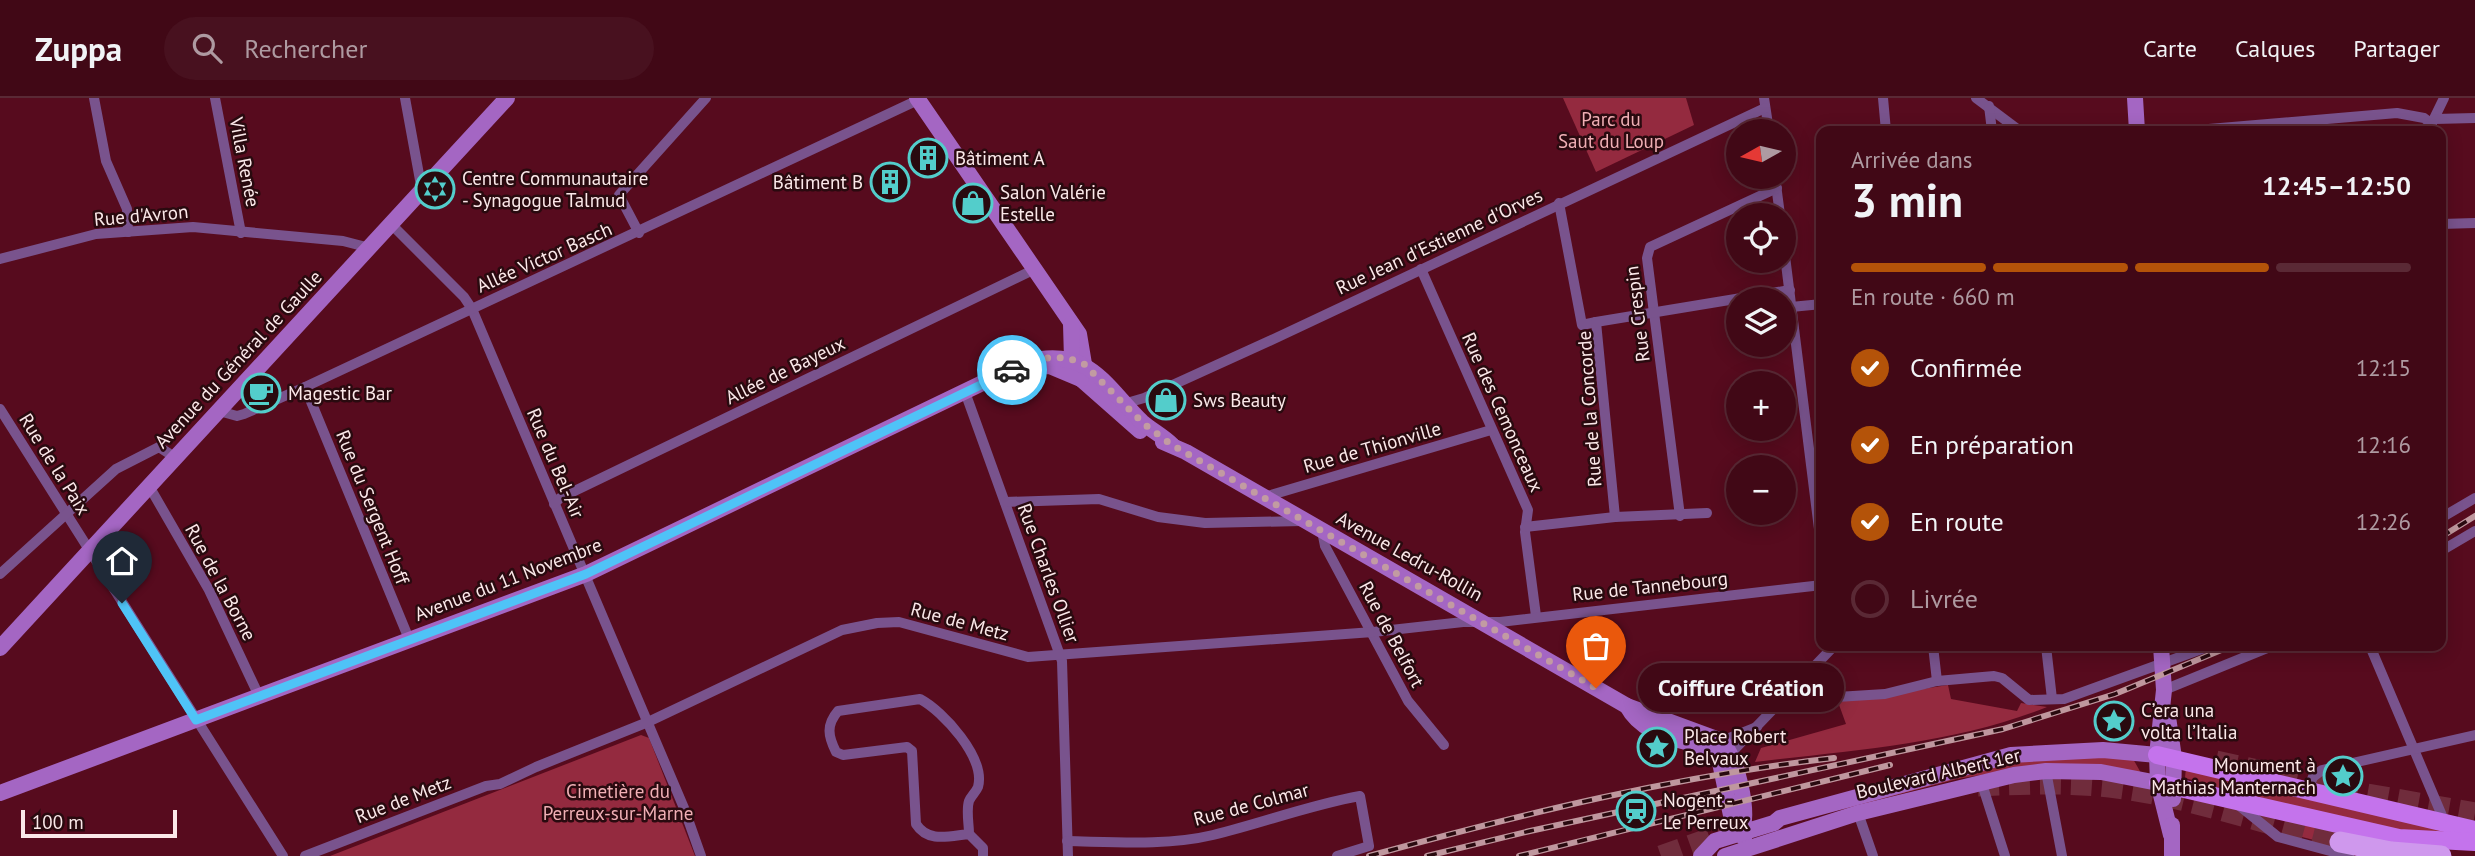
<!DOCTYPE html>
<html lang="fr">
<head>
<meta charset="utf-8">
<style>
	:root { --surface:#410816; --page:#48111f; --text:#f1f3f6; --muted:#ae9aa1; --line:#5a2935; --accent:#b45309 }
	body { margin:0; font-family:"PT Sans",sans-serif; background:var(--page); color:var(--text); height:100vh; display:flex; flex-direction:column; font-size:26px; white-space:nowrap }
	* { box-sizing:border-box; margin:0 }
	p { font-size:23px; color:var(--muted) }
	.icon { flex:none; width:38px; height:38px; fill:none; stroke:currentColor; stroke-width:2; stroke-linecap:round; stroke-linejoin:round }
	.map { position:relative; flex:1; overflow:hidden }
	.details { position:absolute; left:1816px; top:28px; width:630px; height:525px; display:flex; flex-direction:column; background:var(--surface); border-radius:14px; box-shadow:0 4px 18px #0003,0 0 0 2px var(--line) }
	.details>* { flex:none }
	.needle { width:46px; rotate:262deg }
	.controls { position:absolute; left:1726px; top:21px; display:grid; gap:14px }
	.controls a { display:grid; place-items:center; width:70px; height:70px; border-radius:50%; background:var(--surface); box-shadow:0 4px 18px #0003,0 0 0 2px var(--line); font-size:35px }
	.scale { position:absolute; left:21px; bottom:18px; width:156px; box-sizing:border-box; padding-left:7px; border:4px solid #fbe8e9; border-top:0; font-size:19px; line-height:24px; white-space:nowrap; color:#fbe8e9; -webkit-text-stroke:5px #290a0f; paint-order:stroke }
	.pin { position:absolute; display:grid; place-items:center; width:60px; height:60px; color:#fff; margin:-72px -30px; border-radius:50% 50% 50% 0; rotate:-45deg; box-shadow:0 0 7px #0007 }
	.pin .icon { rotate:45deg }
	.courier { position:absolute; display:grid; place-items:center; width:70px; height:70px; margin:-35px; border:5px solid #4fc3f7; border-radius:50%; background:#fff; color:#222; box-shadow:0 2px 9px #0007 }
	.bubble { position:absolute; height:49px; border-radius:24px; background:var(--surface); box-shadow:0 4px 18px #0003,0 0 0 2px var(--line); font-size:23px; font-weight:800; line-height:49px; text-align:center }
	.summary em { font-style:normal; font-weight:800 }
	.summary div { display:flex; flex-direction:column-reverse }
	.summary { display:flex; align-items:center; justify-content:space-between; height:119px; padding:0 35px }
	h1 { font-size:46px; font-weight:800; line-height:52px }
	.bar { display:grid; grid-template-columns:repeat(4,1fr); gap:10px 7px; align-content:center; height:84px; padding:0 35px }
	.bar i { height:9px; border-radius:5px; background:var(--line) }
	.bar .selected { background:var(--accent) }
	.bar p { grid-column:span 4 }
	ol { padding:0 35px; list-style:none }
	li { display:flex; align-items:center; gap:21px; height:77px }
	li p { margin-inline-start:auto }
	li .icon { padding:7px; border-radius:50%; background:var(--accent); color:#fff; stroke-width:4 }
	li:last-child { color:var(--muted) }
	li i { width:38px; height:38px; border:4px solid var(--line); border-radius:50% }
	header { display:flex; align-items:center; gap:42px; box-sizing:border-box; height:98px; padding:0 35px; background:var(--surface); border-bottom:2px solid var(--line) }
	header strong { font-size:33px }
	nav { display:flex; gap:38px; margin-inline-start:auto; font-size:24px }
	.search { width:490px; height:63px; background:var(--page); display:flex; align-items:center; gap:18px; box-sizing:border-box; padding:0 24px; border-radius:38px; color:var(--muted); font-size:26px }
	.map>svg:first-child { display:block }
	.green { fill:#942a3f }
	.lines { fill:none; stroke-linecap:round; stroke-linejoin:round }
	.highway-tunnel { stroke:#702c3c; stroke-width:21; stroke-dasharray:21 10; stroke-linecap:butt }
	.street { stroke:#79538d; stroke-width:10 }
	.secondary { stroke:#a466c3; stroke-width:16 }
	.primary { stroke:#c473ec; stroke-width:18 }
	.highway { stroke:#cf98ed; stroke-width:21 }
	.rail-casing { stroke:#bf979e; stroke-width:6 }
	.rail { stroke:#290a0f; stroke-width:3.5; stroke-dasharray:10; stroke-linecap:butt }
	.done { stroke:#c29ba2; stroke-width:7; stroke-dasharray:0 12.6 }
	.route { stroke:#4fc3f7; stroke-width:9 }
	.labels { text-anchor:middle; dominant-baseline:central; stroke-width:5; stroke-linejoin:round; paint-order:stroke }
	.park-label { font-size:19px; fill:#f0afb5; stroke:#290a0f }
	.poi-label { font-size:19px; fill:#fbe8e9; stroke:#290a0f; text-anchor:start }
	.street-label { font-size:19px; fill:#fbe8e9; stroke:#290a0f }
</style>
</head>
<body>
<header>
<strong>Zuppa</strong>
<div class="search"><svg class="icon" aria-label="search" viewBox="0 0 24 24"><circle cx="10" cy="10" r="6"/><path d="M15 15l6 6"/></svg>Rechercher</div>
<nav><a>Carte</a><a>Calques</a><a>Partager</a></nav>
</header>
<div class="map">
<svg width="2475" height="758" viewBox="0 0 2475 758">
	<rect width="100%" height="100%" fill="#570b1e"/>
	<g class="green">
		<path d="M1563,0h123l8,27 -98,47z"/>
		<path d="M1948,587l3,14 66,12 4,-8 26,4c-93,37 -193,43 -292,55l6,-14 85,-24 -8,-22z"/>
		<path d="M641,637l8,3 46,118h-365z"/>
		<path d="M2132,659l9,16 -136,-2 -48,8 -117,31 32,-13 159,-39z"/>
		<path d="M2186,669l260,61v5l-57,-2 -97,-23 -107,-30z"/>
		<path d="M2287,722l55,13 -4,13 -56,-14z"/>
	</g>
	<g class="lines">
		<g class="highway-tunnel">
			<path d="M2216,663l151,33 108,19"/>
			<path d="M1978,688c46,-2 92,-4 139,2 76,10 148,37 223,54"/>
			<path d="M1661,758l72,-26"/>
		</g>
		<g class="street">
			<path d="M94,0l12,63 21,48 1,23"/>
			<path d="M215,0l26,135"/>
			<path d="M405,0l15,82 5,8"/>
			<path d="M1764,0l5,33"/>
			<path d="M1883,0l3,33"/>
			<path d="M1976,0l44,33"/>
			<path d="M1989,8l3,25"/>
			<path d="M2435,21l40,-1"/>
			<path d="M2185,33l212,-18 27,5 8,6"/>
			<path d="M2428,33l16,-33"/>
			<path d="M1775,79l5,38"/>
			<path d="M1559,105l23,122 14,-3"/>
			<path d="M391,126l73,73 8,12 212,499 17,48"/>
			<path d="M2441,126l34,-1"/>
			<path d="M639,135l-20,-38 87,-97"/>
			<path d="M1783,142l39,313"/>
			<path d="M0,161l96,-25 97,-7 150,14 27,7"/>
			<path d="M1421,171l107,241 -3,22 11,84"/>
			<path d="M1791,209l31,-3"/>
			<path d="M305,289l104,252"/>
			<path d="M965,294l97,269 6,195"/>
			<path d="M1120,307l24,-7 134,-61 487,-229"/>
			<path d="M0,311l283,447"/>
			<path d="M219,313l18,5 7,-2 61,-27 613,-287"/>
			<path d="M149,388l60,104 50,106"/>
			<path d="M1264,399l227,-67"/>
			<path d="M1005,404l94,-3 59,18 47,6 97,-2"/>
			<path d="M554,406l6,-6 473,-228"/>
			<path d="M1680,418l-33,-258 3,-11 127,-59"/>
			<path d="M1615,419l-19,-195 194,-32"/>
			<path d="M2441,420l34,-20"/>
			<path d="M1525,429l90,-10 92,-4"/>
			<path d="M1322,433l3,15 83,155 36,44"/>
			<path d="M2441,453l34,-20"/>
			<path d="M0,476l116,-105 43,-22 17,11"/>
			<path d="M1933,548l4,35"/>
			<path d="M2046,548l6,53"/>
			<path d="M2370,548l76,179"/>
			<path d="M1792,591l13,10 80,-5 52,-13 57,-5 8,2 27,22 35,-1 146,-53"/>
			<path d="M2164,592l108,-44"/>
			<path d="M1720,648l2,-5 35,-14"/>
			<path d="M1726,655h5l103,-107"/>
			<path d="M2046,673l16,85"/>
			<path d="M1981,683l24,75"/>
			<path d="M2308,691l5,-12 9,-7 153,-35"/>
			<path d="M2236,705l42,34 71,19"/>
			<path d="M1858,715l15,43"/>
			<path d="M969,736c-20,2 -41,9 -53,-10l-4,-73 -5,-4 -64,8 -7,-3c-8,-16 -10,-27 2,-41l82,-12c23,12 66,59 58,88 -2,5 -7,9 -9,14 -3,9 0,23 0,33l14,14v8"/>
			<path d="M1067,743c48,1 100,5 146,-6 50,-12 96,-30 147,-39l9,50 -32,10"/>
			<path d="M305,758l181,-70 14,-2 36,-17 112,-45 194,-92 35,-7 22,-1 129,35 345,-25 90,-10h37l322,-37"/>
		</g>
		<g class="secondary">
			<path d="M917,0l162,236 5,30 -7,6"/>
			<path d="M2135,0l2,33"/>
			<path d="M1071,226l1,35 9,20 59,52"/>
			<path d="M1032,269l18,-1 31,13"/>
			<path d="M1163,344l23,10 441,254 95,35c16,21 27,67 20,92"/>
			<path d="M2161,548l3,44 -7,65 1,28 13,52"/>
			<path d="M0,550l507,-550"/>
			<path d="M1627,608c18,34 60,32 91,47l14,67 12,18"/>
			<path d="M2168,619l6,41 -1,41"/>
			<path d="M0,695l586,-219 440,-212c62,-16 77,21 116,60 9,8 21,14 30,23"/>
			<path d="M2172,727v31"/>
			<path d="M1701,758l14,-15 59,-18 6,-5 231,-63 92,-5 54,5"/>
			<path d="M1725,758l133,-43 156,-38 32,-4 55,1 57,11"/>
		</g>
		<g class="primary">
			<path d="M2157,657l318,75"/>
			<path d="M2158,685l241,55 76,4"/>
		</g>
		<path class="highway" d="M2340,744l51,10 50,4"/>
		<defs>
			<g id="rail">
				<path d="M2441,439l34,-21"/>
				<path d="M1369,758c153,-42 307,-80 465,-98"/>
				<path d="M1427,758l103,-25 473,-102 112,-35 116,-48"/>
				<path d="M1519,758l371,-91"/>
			</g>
		</defs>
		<use href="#rail" class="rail-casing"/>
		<use href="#rail" class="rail"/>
	</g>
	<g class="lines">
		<path class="done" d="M1012,272c24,-12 46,-18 72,-6l60,60 28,21 424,243"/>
		<path class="route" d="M122,505l74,117 390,-146 426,-204"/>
	</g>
	<defs>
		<symbol id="building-ring" viewBox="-11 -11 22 22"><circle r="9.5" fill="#290a0f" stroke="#53cdcb" stroke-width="1.5"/><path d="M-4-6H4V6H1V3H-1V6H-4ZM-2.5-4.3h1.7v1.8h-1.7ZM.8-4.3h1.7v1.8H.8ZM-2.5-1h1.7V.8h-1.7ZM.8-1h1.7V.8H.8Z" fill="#53cdcb"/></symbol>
		<symbol id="synagogue-ring" viewBox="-11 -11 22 22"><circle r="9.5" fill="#290a0f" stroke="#53cdcb" stroke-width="1.5"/><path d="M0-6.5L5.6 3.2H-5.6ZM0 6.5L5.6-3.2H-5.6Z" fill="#53cdcb"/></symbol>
		<symbol id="shop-ring" viewBox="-11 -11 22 22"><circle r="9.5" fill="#290a0f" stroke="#53cdcb" stroke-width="1.5"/><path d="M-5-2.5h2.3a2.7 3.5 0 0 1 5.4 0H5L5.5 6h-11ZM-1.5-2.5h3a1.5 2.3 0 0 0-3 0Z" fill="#53cdcb"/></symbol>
		<symbol id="cafe-ring" viewBox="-11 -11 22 22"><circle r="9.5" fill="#290a0f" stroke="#53cdcb" stroke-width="1.5"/><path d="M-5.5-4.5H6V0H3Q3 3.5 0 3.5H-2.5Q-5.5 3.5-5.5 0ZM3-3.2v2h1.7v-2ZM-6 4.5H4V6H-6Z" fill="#53cdcb"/></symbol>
		<symbol id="sight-ring" viewBox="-11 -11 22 22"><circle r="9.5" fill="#290a0f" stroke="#53cdcb" stroke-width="1.5"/><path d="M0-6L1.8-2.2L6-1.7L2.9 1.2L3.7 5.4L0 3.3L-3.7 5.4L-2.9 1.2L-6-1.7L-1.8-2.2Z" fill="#53cdcb"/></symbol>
		<symbol id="station-ring" viewBox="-11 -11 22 22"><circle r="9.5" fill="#290a0f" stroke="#53cdcb" stroke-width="1.5"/><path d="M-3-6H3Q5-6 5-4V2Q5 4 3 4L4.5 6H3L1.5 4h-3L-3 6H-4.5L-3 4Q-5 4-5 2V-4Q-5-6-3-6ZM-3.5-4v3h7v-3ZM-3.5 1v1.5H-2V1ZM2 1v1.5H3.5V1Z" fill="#53cdcb"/></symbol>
	</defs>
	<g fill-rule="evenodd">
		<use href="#building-ring" x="906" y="38" width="44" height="44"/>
		<use href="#building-ring" x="868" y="62" width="44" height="44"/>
		<use href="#synagogue-ring" x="413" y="69" width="44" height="44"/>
		<use href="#shop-ring" x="951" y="83" width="44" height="44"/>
		<use href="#cafe-ring" x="239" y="273" width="44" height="44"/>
		<use href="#shop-ring" x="1144" y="280" width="44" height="44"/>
		<use href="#sight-ring" x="2092" y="601" width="44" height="44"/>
		<use href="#sight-ring" x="1635" y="627" width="44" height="44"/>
		<use href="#sight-ring" x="2321" y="656" width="44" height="44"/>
		<use href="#station-ring" x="1614" y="691" width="44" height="44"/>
	</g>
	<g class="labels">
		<g class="park-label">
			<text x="1611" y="21">Parc du<tspan x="1611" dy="22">Saut du Loup</tspan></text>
			<text x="618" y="693">Cimetière du<tspan x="618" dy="22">Perreux-sur-Marne</tspan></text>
		</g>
		<g class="poi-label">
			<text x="955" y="60">Bâtiment A</text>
			<text x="462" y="80">Centre Communautaire<tspan x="462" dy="22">- Synagogue Talmud</tspan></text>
			<text x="863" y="84" text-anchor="end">Bâtiment B</text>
			<text x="1000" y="94">Salon Valérie<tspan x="1000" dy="22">Estelle</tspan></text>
			<text x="288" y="295">Magestic Bar</text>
			<text x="1193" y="302">Sws Beauty</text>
			<text x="2141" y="612">C’era una<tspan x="2141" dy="22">volta l’Italia</tspan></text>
			<text x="1684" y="638">Place Robert<tspan x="1684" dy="22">Belvaux</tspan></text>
			<text x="2316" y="667" text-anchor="end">Monument à<tspan x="2316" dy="22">Mathias Manternach</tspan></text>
			<text x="1663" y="702">Nogent -<tspan x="1663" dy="22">Le Perreux</tspan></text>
		</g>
		<g class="street-label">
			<text transform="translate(245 64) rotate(79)">Villa Renée</text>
			<text transform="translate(141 117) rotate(-5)">Rue d'Avron</text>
			<text transform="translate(1439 143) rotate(-25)">Rue Jean d'Estienne d'Orves</text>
			<text transform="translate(544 159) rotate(-24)">Allée Victor Basch</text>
			<text transform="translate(1637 216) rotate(-97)">Rue Crespin</text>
			<text transform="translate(238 261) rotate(-47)">Avenue du Général de Gaulle</text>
			<text transform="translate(785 272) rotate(-26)">Allée de Bayeux</text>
			<text transform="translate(1589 311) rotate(-94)">Rue de la Concorde</text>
			<text transform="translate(1503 314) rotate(66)">Rue des Cemonceaux</text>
			<text transform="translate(1372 349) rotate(-16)">Rue de Thionville</text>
			<text transform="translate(556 365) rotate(67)">Rue du Bel-Air</text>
			<text transform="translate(55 366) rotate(58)">Rue de la Paix</text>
			<text transform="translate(373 409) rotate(68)">Rue du Sergent Hoff</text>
			<text transform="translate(1410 458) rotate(29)">Avenue Ledru-Rollin</text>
			<text transform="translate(1049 475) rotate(70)">Rue Charles Ollier</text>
			<text transform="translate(508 481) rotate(-21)">Avenue du 11 Novembre</text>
			<text transform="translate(221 484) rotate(62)">Rue de la Borne</text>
			<text transform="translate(1650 488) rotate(-6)">Rue de Tannebourg</text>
			<text transform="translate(960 523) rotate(15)">Rue de Metz</text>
			<text transform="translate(1392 536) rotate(62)">Rue de Belfort</text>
			<text transform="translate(1938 675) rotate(-13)">Boulevard Albert 1er</text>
			<text transform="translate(403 701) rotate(-21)">Rue de Metz</text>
			<text transform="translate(1251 706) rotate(-15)">Rue de Colmar</text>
		</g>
	</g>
</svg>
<div class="controls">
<a><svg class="needle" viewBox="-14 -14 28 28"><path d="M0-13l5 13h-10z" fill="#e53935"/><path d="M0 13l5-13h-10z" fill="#ae9aa1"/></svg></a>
<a><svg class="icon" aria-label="locate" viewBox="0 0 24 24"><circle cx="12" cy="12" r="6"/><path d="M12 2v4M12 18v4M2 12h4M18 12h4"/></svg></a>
<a><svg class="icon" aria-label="layers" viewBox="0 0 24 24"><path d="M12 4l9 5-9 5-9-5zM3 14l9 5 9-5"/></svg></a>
<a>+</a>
<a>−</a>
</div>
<div class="scale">100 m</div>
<div class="pin" style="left:1596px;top:590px;background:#ea580c"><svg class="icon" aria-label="bag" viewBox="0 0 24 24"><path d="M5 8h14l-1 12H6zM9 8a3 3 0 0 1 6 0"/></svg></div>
<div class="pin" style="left:122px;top:505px;background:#1f2937"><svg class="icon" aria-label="home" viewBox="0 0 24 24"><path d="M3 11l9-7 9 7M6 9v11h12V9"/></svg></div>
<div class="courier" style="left:1012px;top:272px"><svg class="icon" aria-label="car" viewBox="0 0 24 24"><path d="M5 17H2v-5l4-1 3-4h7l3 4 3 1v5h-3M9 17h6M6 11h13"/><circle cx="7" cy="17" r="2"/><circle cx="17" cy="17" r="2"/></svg></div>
<div class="bubble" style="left:1638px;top:565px;width:206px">Coiffure Création</div>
<section class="details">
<div class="summary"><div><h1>3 min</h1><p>Arrivée dans</p></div><em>12:45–12:50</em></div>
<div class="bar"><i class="selected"></i><i class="selected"></i><i class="selected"></i><i></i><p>En route · 660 m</p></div>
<ol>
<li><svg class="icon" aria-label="check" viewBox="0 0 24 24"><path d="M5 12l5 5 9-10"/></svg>Confirmée<p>12:15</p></li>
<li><svg class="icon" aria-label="check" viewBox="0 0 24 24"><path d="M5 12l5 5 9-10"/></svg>En préparation<p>12:16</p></li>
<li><svg class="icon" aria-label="check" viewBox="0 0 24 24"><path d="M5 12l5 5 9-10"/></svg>En route<p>12:26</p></li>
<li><i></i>Livrée</li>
</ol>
</section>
</div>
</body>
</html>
